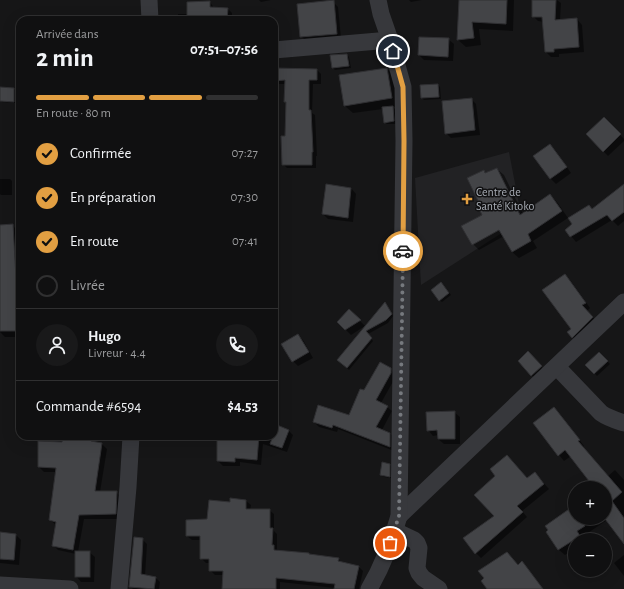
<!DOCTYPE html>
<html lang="fr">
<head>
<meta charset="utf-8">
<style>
	:root { --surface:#101011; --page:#19191a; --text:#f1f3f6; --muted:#9c9d9f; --line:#303031; --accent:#e29f42 }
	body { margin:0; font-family:"Alegreya Sans",sans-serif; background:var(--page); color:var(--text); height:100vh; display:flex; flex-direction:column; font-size:15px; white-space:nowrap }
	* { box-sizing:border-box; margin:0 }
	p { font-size:13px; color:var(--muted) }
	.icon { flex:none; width:22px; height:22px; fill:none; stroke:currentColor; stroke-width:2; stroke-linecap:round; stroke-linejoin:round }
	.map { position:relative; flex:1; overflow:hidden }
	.panel { position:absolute; left:16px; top:16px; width:262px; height:424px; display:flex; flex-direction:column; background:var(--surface); border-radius:12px; box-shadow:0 4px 16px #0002,0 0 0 1px var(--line) }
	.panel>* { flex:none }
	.tools { position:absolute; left:568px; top:481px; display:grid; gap:8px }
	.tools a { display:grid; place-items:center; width:44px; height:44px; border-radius:50%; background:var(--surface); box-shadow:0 4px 16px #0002,0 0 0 1px var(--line); font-size:20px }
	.pin { position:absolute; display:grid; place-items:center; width:34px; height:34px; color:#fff; margin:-17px; border:2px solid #fff; border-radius:50%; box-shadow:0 1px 4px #0007 }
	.courier { position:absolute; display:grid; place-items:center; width:40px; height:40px; margin:-20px; border:3px solid #e29f42; border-radius:50%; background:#fff; color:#222; box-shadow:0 1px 5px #0007 }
	.overview em { font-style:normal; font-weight:700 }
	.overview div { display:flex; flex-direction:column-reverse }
	.overview { display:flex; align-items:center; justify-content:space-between; height:68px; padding:0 20px }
	h1 { font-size:26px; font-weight:700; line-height:30px }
	.bar { display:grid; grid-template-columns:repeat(4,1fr); gap:6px 4px; align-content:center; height:48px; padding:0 20px }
	.bar i { height:5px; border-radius:3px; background:var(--line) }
	.bar .on { background:var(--accent) }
	.bar p { grid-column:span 4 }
	.line { display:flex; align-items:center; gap:10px; padding:0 20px; border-top:1px solid var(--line) }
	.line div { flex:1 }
	.round { display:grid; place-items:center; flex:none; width:42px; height:42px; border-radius:21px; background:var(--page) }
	ol { padding:0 20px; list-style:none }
	li { display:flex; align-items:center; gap:12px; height:44px }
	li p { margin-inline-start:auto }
	li .icon { padding:4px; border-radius:50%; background:var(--accent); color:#111; stroke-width:4 }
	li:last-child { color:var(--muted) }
	li i { width:22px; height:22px; border:2px solid var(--line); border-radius:50% }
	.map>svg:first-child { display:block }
	.built { fill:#222224 }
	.shadow { fill:#0007 }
	.building { fill:#434447; stroke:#303033 }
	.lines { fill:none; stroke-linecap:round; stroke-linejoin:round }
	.minor { stroke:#37383c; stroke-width:17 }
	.done { stroke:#76797e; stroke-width:4; stroke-dasharray:0 7.2 }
	.route { stroke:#e29f42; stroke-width:5 }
	.poi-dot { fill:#e29f42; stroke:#111112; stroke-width:1.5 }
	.labels { text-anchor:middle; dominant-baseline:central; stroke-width:3; stroke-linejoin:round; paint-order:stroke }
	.poi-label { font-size:12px; fill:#a9aeb6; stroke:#111112; text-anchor:start }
</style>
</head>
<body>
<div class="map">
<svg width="624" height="589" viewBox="0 0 624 589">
	<rect width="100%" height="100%" fill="#161617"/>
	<path class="built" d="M509,152l13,68 -101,65 -6,-107z"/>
	<g class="shadow">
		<path d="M259,0h12l-10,2z"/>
		<path d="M409,0h13l-11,2z"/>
		<path d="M460,0h54l-1,31 -34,-2 2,16 -15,2 -8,-7z"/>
		<path d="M533,0h24l4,3 -1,17 17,-1 5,6 2,27 -25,2v3h-8l-5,-5 -2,-30 -6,-1 -5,-5z"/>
		<path d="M210,2l4,6 14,1 4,4v7h-54v-6h10z"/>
		<path d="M333,2l5,5 3,31 -35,3 -5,-5z"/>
		<path d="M448,39l6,5 -1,17 -29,-1 -5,-5z"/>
		<path d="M347,55l2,2 2,11 -16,2 -2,-2 -2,-12z"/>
		<path d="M274,66h2l3,3 38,1 4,4v10h-8l-1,29 3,2 2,41h-1v12h-29l-4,-4 3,-27 1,-34 -1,-19h-12z"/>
		<path d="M387,69l8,8 5,29 -7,1 2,2 1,15h-9l-2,-2 -2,-13 -30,4 -8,-7z"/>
		<path d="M438,85l2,2 1,12 -17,1 -2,-2z"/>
		<path d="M14,89l2,2v12l-14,-1 -2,-2z"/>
		<path d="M471,99l5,5 4,31 -29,3 -5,-5z"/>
		<path d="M604,118l20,21v2l-16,15 -21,-22z"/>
		<path d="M550,145l5,5 16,23 -15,11 -5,-5 -16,-23z"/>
		<path d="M497,169l7,6 19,39 27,-19 7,7 11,16 -35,23 4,7 -18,10 -7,-6 -8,-16 -25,14 -6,-6 10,-28 -3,-12 3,-33 3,3z"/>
		<path d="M0,179h10l2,2v14h-11l-1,-1z"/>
		<path d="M624,186v35l-6,5 -6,-6 -36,22 -5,-6 2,-11z"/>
		<path d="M351,188l5,6 -3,28 -25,-3 -5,-5z"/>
		<path d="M12,225l7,7 1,8v97h-15l-5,-5v-106z"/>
		<path d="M274,227l2,2 -1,27h-1z"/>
		<path d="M565,275l5,5 20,28 -3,3 11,12 -20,19 -5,-5z"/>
		<path d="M444,286l7,9 -9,7 -3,-2z"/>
		<path d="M385,303l8,13 -5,7 -20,11 5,7 -24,29 -8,-8z"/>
		<path d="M349,310l16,16 -14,9 -13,-13z"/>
		<path d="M297,335l6,5 10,18 -15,8 -5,-5z"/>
		<path d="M599,353l11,11 -13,12 -10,-11z"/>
		<path d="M533,358l13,14 -9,9 -18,-20z"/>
		<path d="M390,369l5,5v4l-14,25 6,4 5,4 -10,19 8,3 4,5v13l-56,-22 -1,3 -18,-5 -5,-5 36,-6 14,-24z"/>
		<path d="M554,408l6,6 24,32 -1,1 25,29 7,-6 9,10v62l-17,-22 -25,17 1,3h-8v8l-10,7 -6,-5 -12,-18 2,-1 -3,-5 29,-19v11h30v-30h-22l8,-7 -20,-25 -7,5 -5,-6 -24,-32z"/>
		<path d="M454,412l6,5v27h-16l-6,-5v-4l-5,1 -5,-6z"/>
		<path d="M274,425l14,5 5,5 -6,17 -24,-8 -2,21 -21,-3v4h-17l-5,-5v-25h56z"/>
		<path d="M64,436h32l-1,7 7,1 5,5 -7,43h16l5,5 -1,22h-36l-6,33h11l6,5 -1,25h-13l-5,-6v-22l-18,-4 -5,-5 3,-20 -6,-5 7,-48h-13l-5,-5 24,-24z"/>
		<path d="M389,464l3,3 -1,11 -7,-1 -3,-2z"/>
		<path d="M535,473l14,16 -27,22 5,6 -46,41 -5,-5 19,-37 32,-37z"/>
		<path d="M231,500l15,1 5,4 -1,5h19l5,4v17l3,3v15l1,2 60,8 4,4 17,4 4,4 -4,18h-24v-1l-55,-6v7h-57l1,-14h-9l-5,-5v-7h-4l-5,-5v-18h-9l-5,-4 44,-33z"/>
		<path d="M0,533l16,2 5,5 -2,25 -19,-2z"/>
		<path d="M142,539l5,5 -2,32 10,1 5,5 -1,7h-26l-3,-3z"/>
		<path d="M624,555v21l-10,-13z"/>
	</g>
	<g class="building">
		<path d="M334,0l3,34 -37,3 -3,-33z"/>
		<path d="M459,0h48l-1,24 -34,-2 2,16 -17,2z"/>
		<path d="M532,0h24l-1,20 22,-2 2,29 -25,2v3h-9l-3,-35h-10z"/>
		<path d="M210,1v6l18,1 -1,12h-40v-18z"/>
		<path d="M419,37l30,1 -1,19 -30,-2z"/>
		<path d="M347,54l2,12 -17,2 -2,-13z"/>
		<path d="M274,68l43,1v11h-8v30h2l2,42h-1v13h-30l-1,-29h4l1,-34h-2l1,-22 -11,1z"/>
		<path d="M387,68l5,30 -48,8 -5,-31z"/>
		<path d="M438,84l1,13 -18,1 -1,-13z"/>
		<path d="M0,87l14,1v14l-14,-1z"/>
		<path d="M472,98l3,32 -30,4 -3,-33z"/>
		<path d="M393,106l1,15 -10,2 -2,-16z"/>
		<path d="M604,117l17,17 -18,18 -17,-18z"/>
		<path d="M550,144l17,23 -17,12 -17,-23z"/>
		<path d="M497,168l23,47 30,-21 12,17 -34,23 3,7 -19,11 -13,-22 -27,15 -11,-19 21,-11 -5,-11 2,-1 -12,-25 17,-8 1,3z"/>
		<path d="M326,184l25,4 -3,30 -26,-4z"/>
		<path d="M624,184v28l-12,9 -5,-6 -37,22 -5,-7 7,-6 -4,-6 21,-13 3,4z"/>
		<path d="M13,224l3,54h4v53h-20v-106z"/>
		<path d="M565,274l21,29 -4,2 11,12 -21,21 -5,-6 4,-3 -29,-39z"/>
		<path d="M441,282l8,11 -10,8 -8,-11z"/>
		<path d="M385,302l7,12 -6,6 -20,11 6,7 -25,30 -10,-8z"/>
		<path d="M349,309l12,11 -16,10 -8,-8z"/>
		<path d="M298,334l11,18 -17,10 -11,-18z"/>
		<path d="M528,351l14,15 -11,10 -13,-15z"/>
		<path d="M599,352l9,9 -14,13 -9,-9z"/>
		<path d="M380,362l11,6v5l-15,27 12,6 -12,21 14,6v14l-57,-22 -1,3 -19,-6 5,-17 31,10 11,-26 4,1z"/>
		<path d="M554,407l26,33 -2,1 44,51 -10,9 12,17v26l-19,-25v-31h-24l8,-7 -24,-31 -7,6 -25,-33z"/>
		<path d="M455,411v28h-17l-1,-9 -10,1 -1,-19z"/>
		<path d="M277,425l12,5 -7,18 -12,-4 3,-8h1v-3z"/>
		<path d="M63,436h28v5l11,2 -7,48h22l-1,23 -37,1 -6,35 -21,-4 4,-24 -7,-2 7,-52 -18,-1v-26l24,1z"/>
		<path d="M217,436h42l-2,24 -22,-2v4l-18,-1z"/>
		<path d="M507,455l20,23 8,-6 9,12 -27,22 6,6 -48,42 -12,-16 31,-22 -20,-21 21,-19 -5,-7z"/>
		<path d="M382,462l8,2v13l-10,-2z"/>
		<path d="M230,498l16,2v9h24v19h3l-1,17h2v5l35,3v1l30,4 -1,3 21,5 -5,23h-20l1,-5 -59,-6v11h-54l1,-18h-14v-12h-9v-23h-14v-16l21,-1 2,-19 21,2z"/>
		<path d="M572,507l3,4v7h5l5,8 -8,5 3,5 -22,14 -12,-18 2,-2 -3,-4z"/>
		<path d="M0,532l16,2 -2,26 -14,-1z"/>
		<path d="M134,537l9,1 -2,36 15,3 -2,12 -25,-2z"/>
		<rect x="75" y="551" width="15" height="26"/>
		<path d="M507,552l11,13 4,-4 21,28h-56l-6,-8 3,-3 -6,-7z"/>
	</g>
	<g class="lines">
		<g class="minor">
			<path d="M149,0l1,20"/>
			<path d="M274,50l116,-10"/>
			<path d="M557,367l44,46c7,5 14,7 23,10"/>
			<path d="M399,516l225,-214"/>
			<path d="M395,531l19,9 3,3 2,5 -2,20 2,5 4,5 16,11"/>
			<path d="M0,585l70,4"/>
			<path d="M119,589l9,-102 3,-51"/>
			<path d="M369,589c13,-22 23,-48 30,-73l5,-375 -1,-54 -13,-47 -9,-26 -3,-14"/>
		</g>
	</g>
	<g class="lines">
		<path class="done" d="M390,543l9,-27 4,-265"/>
		<path class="route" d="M393,51l10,36 1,54 -1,110"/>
	</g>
	<path class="poi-dot" d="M465 193h4v4h4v4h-4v4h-4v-4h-4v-4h4z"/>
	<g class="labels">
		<g class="poi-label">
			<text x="476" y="192">Centre de<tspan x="476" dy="14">Santé Kitoko</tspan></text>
		</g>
	</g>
</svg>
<div class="tools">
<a>+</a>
<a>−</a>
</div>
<div class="pin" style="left:390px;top:543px;background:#ea580c"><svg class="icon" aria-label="bag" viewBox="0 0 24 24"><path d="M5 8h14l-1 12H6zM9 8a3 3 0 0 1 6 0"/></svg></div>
<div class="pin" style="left:393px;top:51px;background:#1f2937"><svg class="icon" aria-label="home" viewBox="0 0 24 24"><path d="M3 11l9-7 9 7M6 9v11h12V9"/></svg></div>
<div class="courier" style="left:403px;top:251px"><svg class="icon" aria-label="car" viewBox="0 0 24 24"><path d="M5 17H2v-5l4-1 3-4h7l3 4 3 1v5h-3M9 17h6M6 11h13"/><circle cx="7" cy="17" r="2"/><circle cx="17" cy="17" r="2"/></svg></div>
<section class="panel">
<div class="overview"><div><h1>2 min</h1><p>Arrivée dans</p></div><em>07:51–07:56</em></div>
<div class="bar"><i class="on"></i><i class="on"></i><i class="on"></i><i></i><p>En route · 80 m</p></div>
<ol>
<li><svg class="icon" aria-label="check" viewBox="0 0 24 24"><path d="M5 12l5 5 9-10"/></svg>Confirmée<p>07:27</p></li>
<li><svg class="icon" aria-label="check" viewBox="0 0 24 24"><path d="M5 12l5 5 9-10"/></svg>En préparation<p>07:30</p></li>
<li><svg class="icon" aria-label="check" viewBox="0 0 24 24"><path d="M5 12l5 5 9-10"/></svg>En route<p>07:41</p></li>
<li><i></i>Livrée</li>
</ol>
<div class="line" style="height:72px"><a class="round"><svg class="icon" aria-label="person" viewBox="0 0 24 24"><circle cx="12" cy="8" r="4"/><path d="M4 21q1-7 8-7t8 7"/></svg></a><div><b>Hugo</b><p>Livreur · 4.4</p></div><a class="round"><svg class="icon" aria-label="phone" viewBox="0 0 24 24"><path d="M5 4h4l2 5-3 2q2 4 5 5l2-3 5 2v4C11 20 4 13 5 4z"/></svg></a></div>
<div class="line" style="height:52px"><div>Commande #6594</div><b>$4.53</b></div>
</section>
</div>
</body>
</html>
